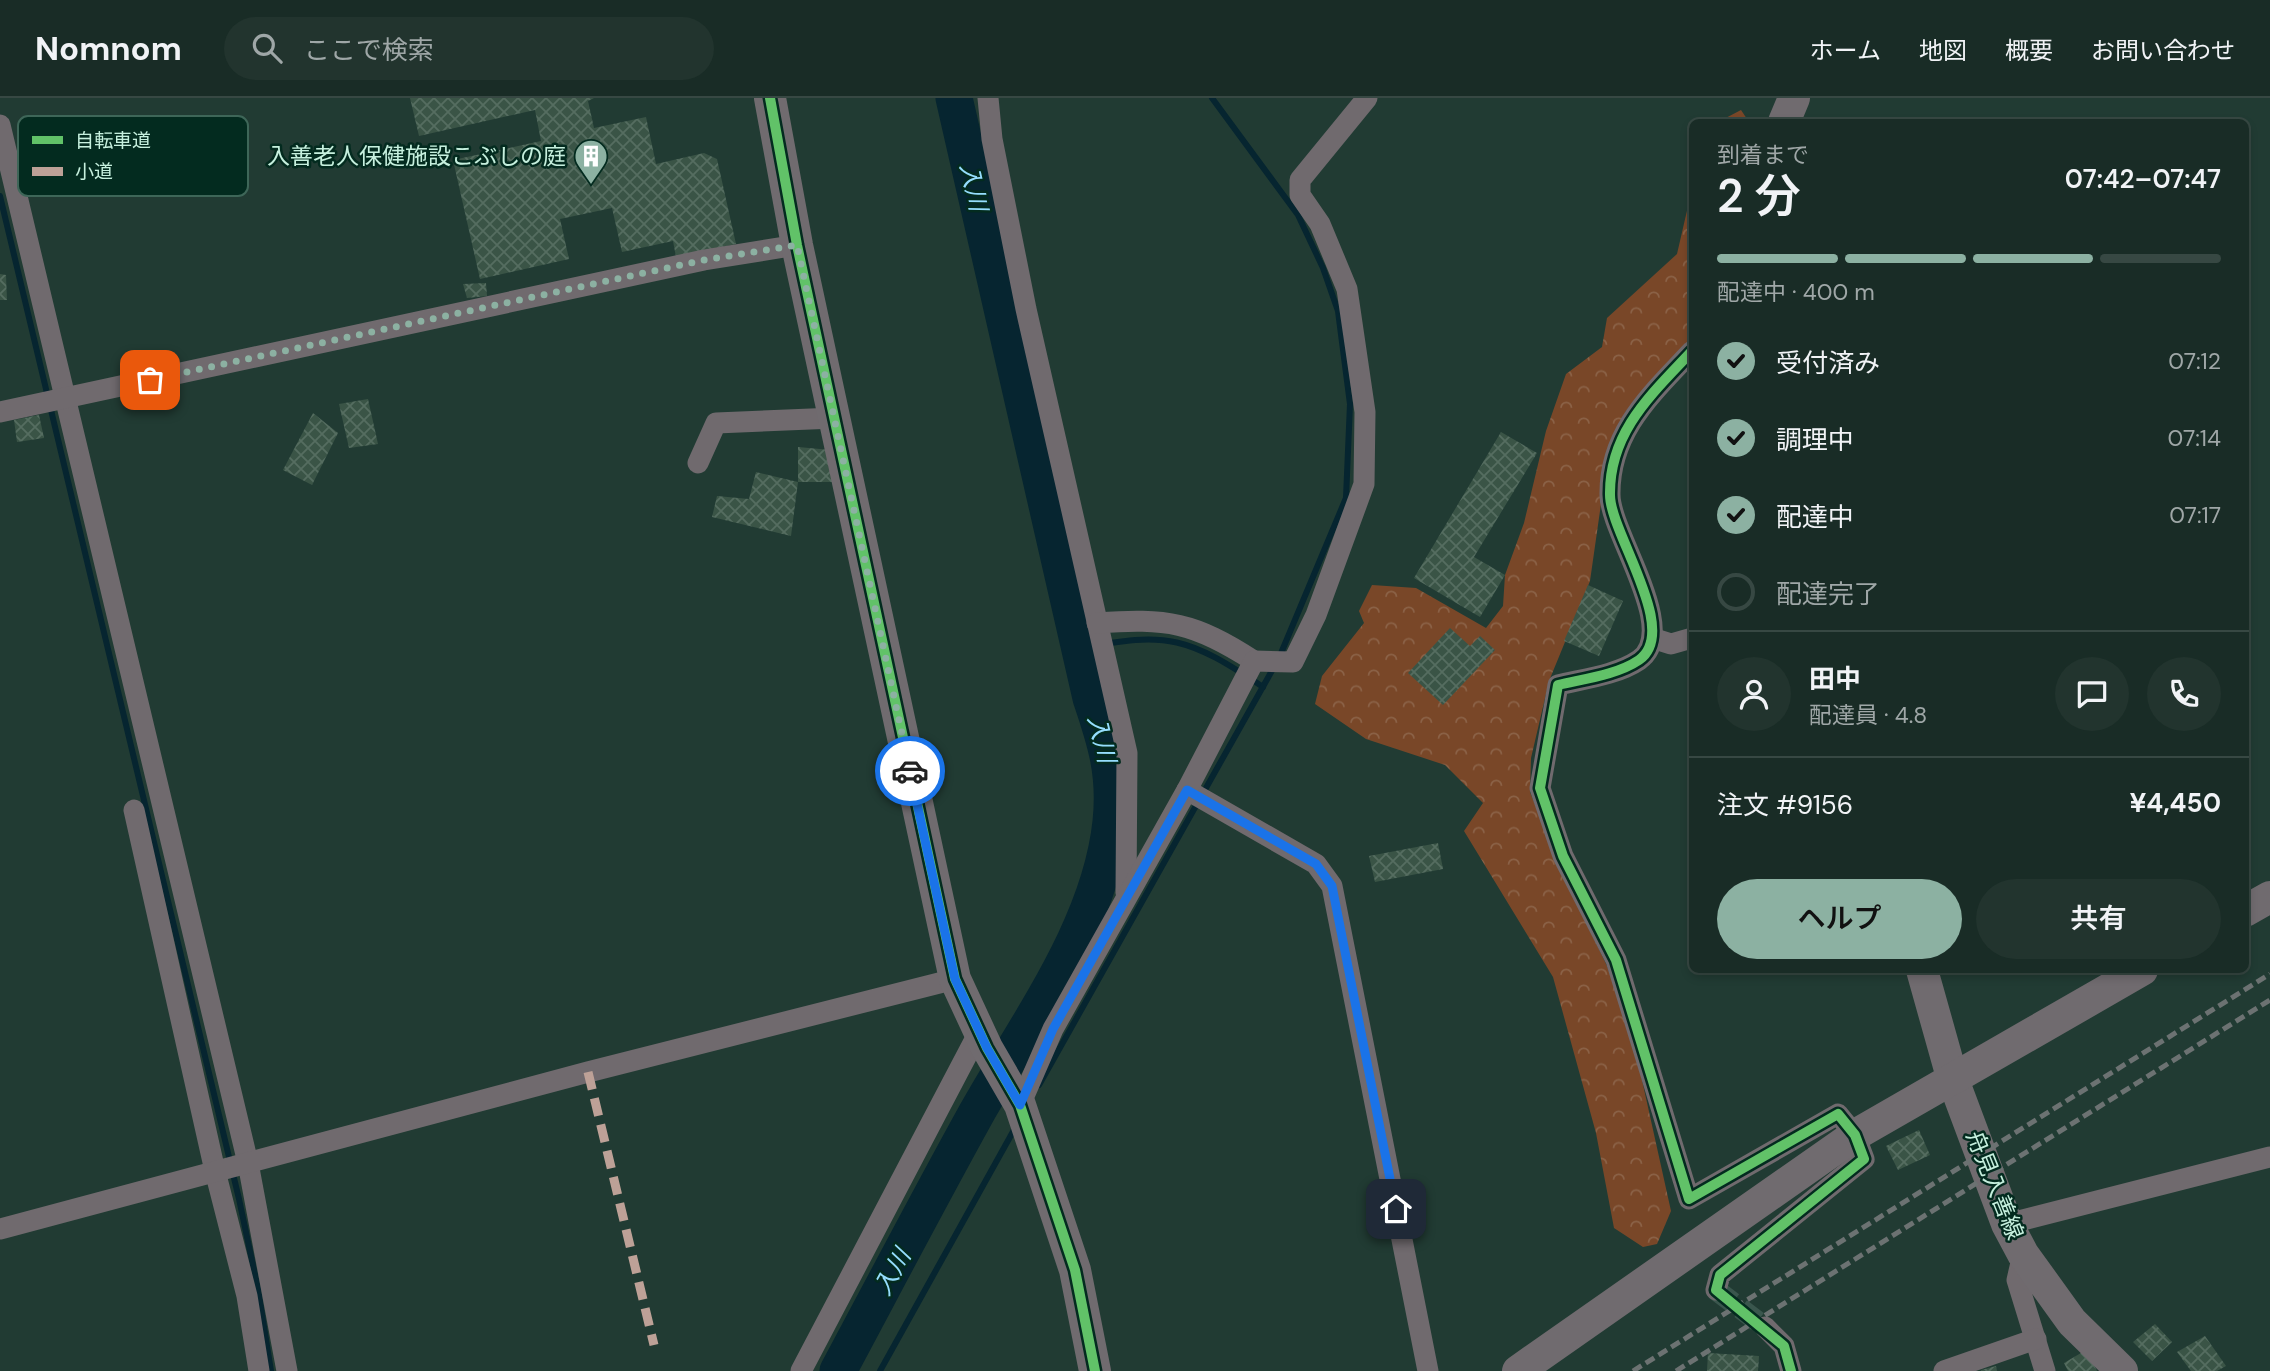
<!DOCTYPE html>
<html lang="ja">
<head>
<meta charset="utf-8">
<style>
	:root { --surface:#192c26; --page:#22342e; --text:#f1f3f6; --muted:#9fa7a7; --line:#374843; --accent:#8cb1a2 }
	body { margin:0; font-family:"DM Sans","Noto Sans JP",sans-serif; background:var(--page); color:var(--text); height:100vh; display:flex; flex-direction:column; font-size:26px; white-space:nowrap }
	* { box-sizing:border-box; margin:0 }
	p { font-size:23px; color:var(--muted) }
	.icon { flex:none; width:38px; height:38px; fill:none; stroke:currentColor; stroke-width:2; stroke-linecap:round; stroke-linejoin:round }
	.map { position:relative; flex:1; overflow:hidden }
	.side { position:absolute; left:1689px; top:21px; width:560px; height:854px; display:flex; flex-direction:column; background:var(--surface); border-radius:10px; box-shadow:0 4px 10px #0003,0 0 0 2px var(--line) }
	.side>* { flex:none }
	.pin { position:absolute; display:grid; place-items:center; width:60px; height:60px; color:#fff; margin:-30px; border-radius:14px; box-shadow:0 4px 10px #0006 }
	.courier { position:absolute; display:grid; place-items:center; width:70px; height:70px; margin:-35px; border:5px solid #1a73e8; border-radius:50%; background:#fff; color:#222; box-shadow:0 2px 9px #0007 }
	.summary em { font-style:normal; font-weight:600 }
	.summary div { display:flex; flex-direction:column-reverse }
	.summary { display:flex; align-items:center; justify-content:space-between; height:119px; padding:0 28px }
	h1 { font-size:46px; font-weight:600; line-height:52px }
	.bar { display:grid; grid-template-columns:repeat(4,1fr); gap:10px 7px; align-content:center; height:84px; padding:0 28px }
	.bar i { height:9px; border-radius:5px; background:var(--line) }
	.bar .selected { background:var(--accent) }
	.bar p { grid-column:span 4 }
	.line { display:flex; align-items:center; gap:18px; padding:0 28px; border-top:2px solid var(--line) }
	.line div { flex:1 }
	.round { display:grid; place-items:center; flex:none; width:74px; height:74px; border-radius:37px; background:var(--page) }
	ol { padding:0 28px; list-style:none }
	li { display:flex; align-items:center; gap:21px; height:77px }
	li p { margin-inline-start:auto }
	li .icon { padding:7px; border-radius:50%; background:var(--accent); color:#111; stroke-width:4 }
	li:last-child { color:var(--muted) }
	li i { width:38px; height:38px; border:4px solid var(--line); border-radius:50% }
	.primary-button { display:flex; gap:14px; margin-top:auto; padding:14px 28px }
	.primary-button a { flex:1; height:80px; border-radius:42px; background:var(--accent); color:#111; font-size:28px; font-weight:600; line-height:80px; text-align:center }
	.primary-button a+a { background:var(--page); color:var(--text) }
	header { display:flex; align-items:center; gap:42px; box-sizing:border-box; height:98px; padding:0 35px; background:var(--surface); border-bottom:2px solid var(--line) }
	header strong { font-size:33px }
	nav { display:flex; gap:38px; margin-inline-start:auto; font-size:24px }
	.search { width:490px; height:63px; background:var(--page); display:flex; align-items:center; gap:18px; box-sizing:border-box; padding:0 24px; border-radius:38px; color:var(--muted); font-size:26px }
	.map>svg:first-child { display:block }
	.forest { fill:url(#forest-crowns) }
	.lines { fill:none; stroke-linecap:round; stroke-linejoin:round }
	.stream { stroke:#062530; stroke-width:6 }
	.river { stroke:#062530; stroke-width:37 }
	.building { fill:url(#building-cross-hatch) }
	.street-tunnel { stroke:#3a564d; stroke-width:21; stroke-dasharray:21 10; stroke-linecap:butt }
	.street { stroke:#706a6e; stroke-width:21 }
	.secondary { stroke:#706b6f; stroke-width:32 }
	.rail { stroke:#6c7272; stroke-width:5; stroke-dasharray:10 5; stroke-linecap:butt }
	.quiet { stroke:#bda197; stroke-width:9; stroke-dasharray:18 9; stroke-linecap:butt }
	.cycleway-casing { stroke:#032b1f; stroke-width:15 }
	.cycleway { stroke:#61c268; stroke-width:10 }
	.done { stroke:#8cb1a2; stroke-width:7; stroke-dasharray:0 12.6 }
	.route { stroke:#1a73e8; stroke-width:9 }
	.labels { text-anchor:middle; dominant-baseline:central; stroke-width:5; stroke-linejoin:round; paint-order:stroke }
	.poi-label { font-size:23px; fill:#c6f0de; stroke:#032b1f; text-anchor:end }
	.street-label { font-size:23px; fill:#c6f0de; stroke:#032b1f }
	.water-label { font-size:24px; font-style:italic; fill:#95ddfd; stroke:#032b1f }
	.key { fill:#032b1f; stroke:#3e6658; stroke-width:2 }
	.key-label { font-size:19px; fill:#c6f0de }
</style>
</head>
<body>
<header>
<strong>Nomnom</strong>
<div class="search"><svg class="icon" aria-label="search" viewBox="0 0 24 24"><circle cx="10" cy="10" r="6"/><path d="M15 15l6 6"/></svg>ここで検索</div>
<nav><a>ホーム</a><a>地図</a><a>概要</a><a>お問い合わせ</a></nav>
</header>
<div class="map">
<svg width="2270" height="1273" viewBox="0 0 2270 1273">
	<defs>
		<pattern id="forest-crowns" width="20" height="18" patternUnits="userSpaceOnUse" patternTransform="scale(1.75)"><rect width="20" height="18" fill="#794728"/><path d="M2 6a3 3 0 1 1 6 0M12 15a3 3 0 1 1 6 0" fill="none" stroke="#8b6247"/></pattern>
		<pattern id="building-cross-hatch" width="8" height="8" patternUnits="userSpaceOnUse" patternTransform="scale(1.75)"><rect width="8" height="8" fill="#3a5446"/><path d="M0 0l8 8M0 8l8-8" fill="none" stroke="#556d60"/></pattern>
	</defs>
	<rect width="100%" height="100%" fill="#213b33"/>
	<g class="forest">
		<path d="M1741,12l8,12h-31z"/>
		<path d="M1692,91v151l-66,71 -18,44 -18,126 -41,100 -18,77 -1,34 30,75 47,99 27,78 37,167 -14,33 -14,3 -29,-19 -18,-95 -43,-156 -89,-146 19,-28 -38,-38 -79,-26 -51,-35 7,-28 42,-53 -5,-12 13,-26 44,3 70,40 17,-22 2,-31 19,-52 22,-92 20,-57 36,-27 5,-29 70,-64z"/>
	</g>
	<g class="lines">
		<g class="stream">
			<path d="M1212,0l86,117 25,53 15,43 12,93 -4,94 -67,160"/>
			<path d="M0,98l239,1003 19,90 13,82"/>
			<path d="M1080,551c88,-19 109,-11 183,38"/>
			<path d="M1039,987l235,-418"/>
			<path d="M880,1273l135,-243"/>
		</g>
		<path class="river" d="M838,1273c46,-86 91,-172 138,-257 51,-91 124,-187 135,-292 5,-48 -5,-80 -20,-124l-137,-600"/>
	</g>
	<g class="building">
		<path d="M410,0h184l-6,3 6,27 52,-11 10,47 48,-11 13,6 19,85 -60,13 -3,-16 -51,11 -10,-44 -52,11 9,40 -89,20 -27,-119 88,-19 -6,-31 -116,26z"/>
		<path d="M0,176l6,1 1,25h-7z"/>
		<path d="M486,185l1,13 -20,2 -4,-14z"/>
		<path d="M368,301l10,45 -29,4 -10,-44z"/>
		<path d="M313,315l25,20 -26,52 -29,-15z"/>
		<path d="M39,317l5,23 -27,4 -3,-22z"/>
		<path d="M1501,334l36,21 -63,104 31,18 -25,42 -66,-39z"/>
		<path d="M798,349l33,3 2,32h-35z"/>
		<path d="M756,374l42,10 -7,54 -79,-19 5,-21 32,3z"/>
		<path d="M1588,487l35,16 -24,55 -35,-15z"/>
		<path d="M1450,530l20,18 10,-10 15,14 -52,55 -35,-32z"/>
		<path d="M1438,745l5,26 -68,13 -6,-26z"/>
		<path d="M1919,1032l11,25 -32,15 -12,-24z"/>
		<path d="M2155,1226l17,18 -20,19 -19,-19z"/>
		<path d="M2205,1238l21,30 -9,5h-26l-14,-19z"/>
		<path d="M2086,1252l11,21h-29l-4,-8z"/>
		<path d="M1708,1255l51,3 -1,15h-51z"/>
		<path d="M1996,1268l1,5h-16v-1z"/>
	</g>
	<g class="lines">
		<path class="street-tunnel" d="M1716,1192l49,37"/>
		<g class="street">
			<path d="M988,0l4,41 34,170 101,444 -1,140"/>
			<path d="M0,27l248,1038 39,208"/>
			<path d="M1692,253c-39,42 -83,80 -82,144 0,38 71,136 29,165 -22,15 -56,19 -81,25l-18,103 23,68 53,104 73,239 149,-85 17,21 9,24 -144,116 -4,15"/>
			<path d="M0,314l704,-152 93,-15"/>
			<path d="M698,365l18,-40 119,-5"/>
			<path d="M1097,525c70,-5 97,-1 157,38"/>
			<path d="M1652,540l19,6 21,-6"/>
			<path d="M1187,692l129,74 16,22 96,485"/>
			<path d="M134,712l81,361 32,125 12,75"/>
			<path d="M1020,1007l33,-76 134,-239 67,-129 39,1 23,-47 48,-131 1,-72 -18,-123 -27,-65 -20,-29v-15l67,-82"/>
			<path d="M2007,1126l263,-67"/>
			<path d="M0,1131l588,-157 367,-93"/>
			<path d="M2023,1156l-6,26 28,91"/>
			<path d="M1765,1229l19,19 7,25"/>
			<path d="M801,1273l178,-339"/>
			<path d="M1944,1273l92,-32"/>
		</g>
		<g class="secondary">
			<path d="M770,0l27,147 158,734 32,69 33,57 55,165 20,101"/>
			<path d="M1784,24l10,-24"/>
			<path d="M2245,813l25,-14"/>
			<path d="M1922,872l30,107 55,147 16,30 49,68 50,49"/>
			<path d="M1518,1273l337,-236 287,-165"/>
		</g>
		<g class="rail">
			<path d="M1633,1273l637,-397"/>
			<path d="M1676,1273l594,-371"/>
		</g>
		<path class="quiet" d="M588,974l66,273"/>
		<defs>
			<g id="cycleway">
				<path d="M770,0l27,147 158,734 32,69 33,57 55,165 20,101"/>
				<path d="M1692,253c-39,42 -83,80 -82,144 0,38 71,136 29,165 -22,15 -56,19 -81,25l-18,103 23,68 53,104 73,239 149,-85 17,21 9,24 -144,116 -4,15 68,56 7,25"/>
			</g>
		</defs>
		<use href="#cycleway" class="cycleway-casing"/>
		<use href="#cycleway" class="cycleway"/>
	</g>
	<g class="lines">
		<path class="done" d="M150,282l554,-120 93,-15 113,526"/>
		<path class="route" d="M910,673l45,208 32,69 33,57 33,-76 134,-239 129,74 16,22 64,323"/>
	</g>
	<defs>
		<symbol id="building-pin" viewBox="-11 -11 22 30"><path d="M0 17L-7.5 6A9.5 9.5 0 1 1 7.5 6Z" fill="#8cb1a2" stroke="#032b1f"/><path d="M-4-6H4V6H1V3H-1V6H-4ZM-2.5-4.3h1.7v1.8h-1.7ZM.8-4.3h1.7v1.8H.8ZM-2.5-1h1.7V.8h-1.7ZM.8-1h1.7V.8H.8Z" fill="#fff"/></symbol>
	</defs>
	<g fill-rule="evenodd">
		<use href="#building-pin" x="572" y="39" width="38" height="52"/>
	</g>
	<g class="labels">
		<g class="poi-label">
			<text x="566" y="58">入善老人保健施設こぶしの庭</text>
		</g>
		<g class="street-label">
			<text transform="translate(1995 1087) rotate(68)">舟見入善線</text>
		</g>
		<g class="water-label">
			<text transform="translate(974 89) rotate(77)">入川</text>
			<text transform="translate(1102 641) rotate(76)">入川</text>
			<text transform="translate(892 1174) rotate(-61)">入川</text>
		</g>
	</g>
	<rect x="18" y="18" width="230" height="80" rx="10" class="key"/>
	<rect x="32" y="38" width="31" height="8" fill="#61c268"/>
	<rect x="32" y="69" width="31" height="9" fill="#bda197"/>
	<g class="key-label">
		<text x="75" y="49">自転車道</text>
		<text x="75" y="80">小道</text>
	</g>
</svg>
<div class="pin" style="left:150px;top:282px;background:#ea580c"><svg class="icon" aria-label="bag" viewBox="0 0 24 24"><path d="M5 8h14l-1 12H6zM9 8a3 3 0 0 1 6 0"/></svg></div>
<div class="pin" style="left:1396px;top:1111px;background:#1f2937"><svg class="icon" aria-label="home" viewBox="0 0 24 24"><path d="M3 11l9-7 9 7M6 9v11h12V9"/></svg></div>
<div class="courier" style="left:910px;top:673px"><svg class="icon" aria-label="car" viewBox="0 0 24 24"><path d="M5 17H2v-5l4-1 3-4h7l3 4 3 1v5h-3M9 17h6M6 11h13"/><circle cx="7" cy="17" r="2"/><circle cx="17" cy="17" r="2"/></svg></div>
<section class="side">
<div class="summary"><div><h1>2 分</h1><p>到着まで</p></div><em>07:42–07:47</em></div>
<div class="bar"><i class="selected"></i><i class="selected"></i><i class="selected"></i><i></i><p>配達中 · 400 m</p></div>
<ol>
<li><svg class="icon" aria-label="check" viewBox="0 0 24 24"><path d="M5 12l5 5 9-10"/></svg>受付済み<p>07:12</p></li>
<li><svg class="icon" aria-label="check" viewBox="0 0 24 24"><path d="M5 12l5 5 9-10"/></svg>調理中<p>07:14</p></li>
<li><svg class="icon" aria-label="check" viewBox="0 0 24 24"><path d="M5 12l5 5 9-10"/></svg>配達中<p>07:17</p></li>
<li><i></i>配達完了</li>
</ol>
<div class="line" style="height:126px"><a class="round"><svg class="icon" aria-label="person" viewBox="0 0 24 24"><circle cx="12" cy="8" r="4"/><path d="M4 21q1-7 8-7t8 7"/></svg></a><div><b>田中</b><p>配達員 · 4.8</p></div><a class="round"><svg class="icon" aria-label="chat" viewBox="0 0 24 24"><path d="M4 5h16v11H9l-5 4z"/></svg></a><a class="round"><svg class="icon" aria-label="phone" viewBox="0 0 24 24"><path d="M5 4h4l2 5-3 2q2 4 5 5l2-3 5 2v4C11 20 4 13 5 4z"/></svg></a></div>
<div class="line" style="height:91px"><div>注文 #9156</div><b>¥4,450</b></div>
<div class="primary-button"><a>ヘルプ</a><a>共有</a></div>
</section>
</div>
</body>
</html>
